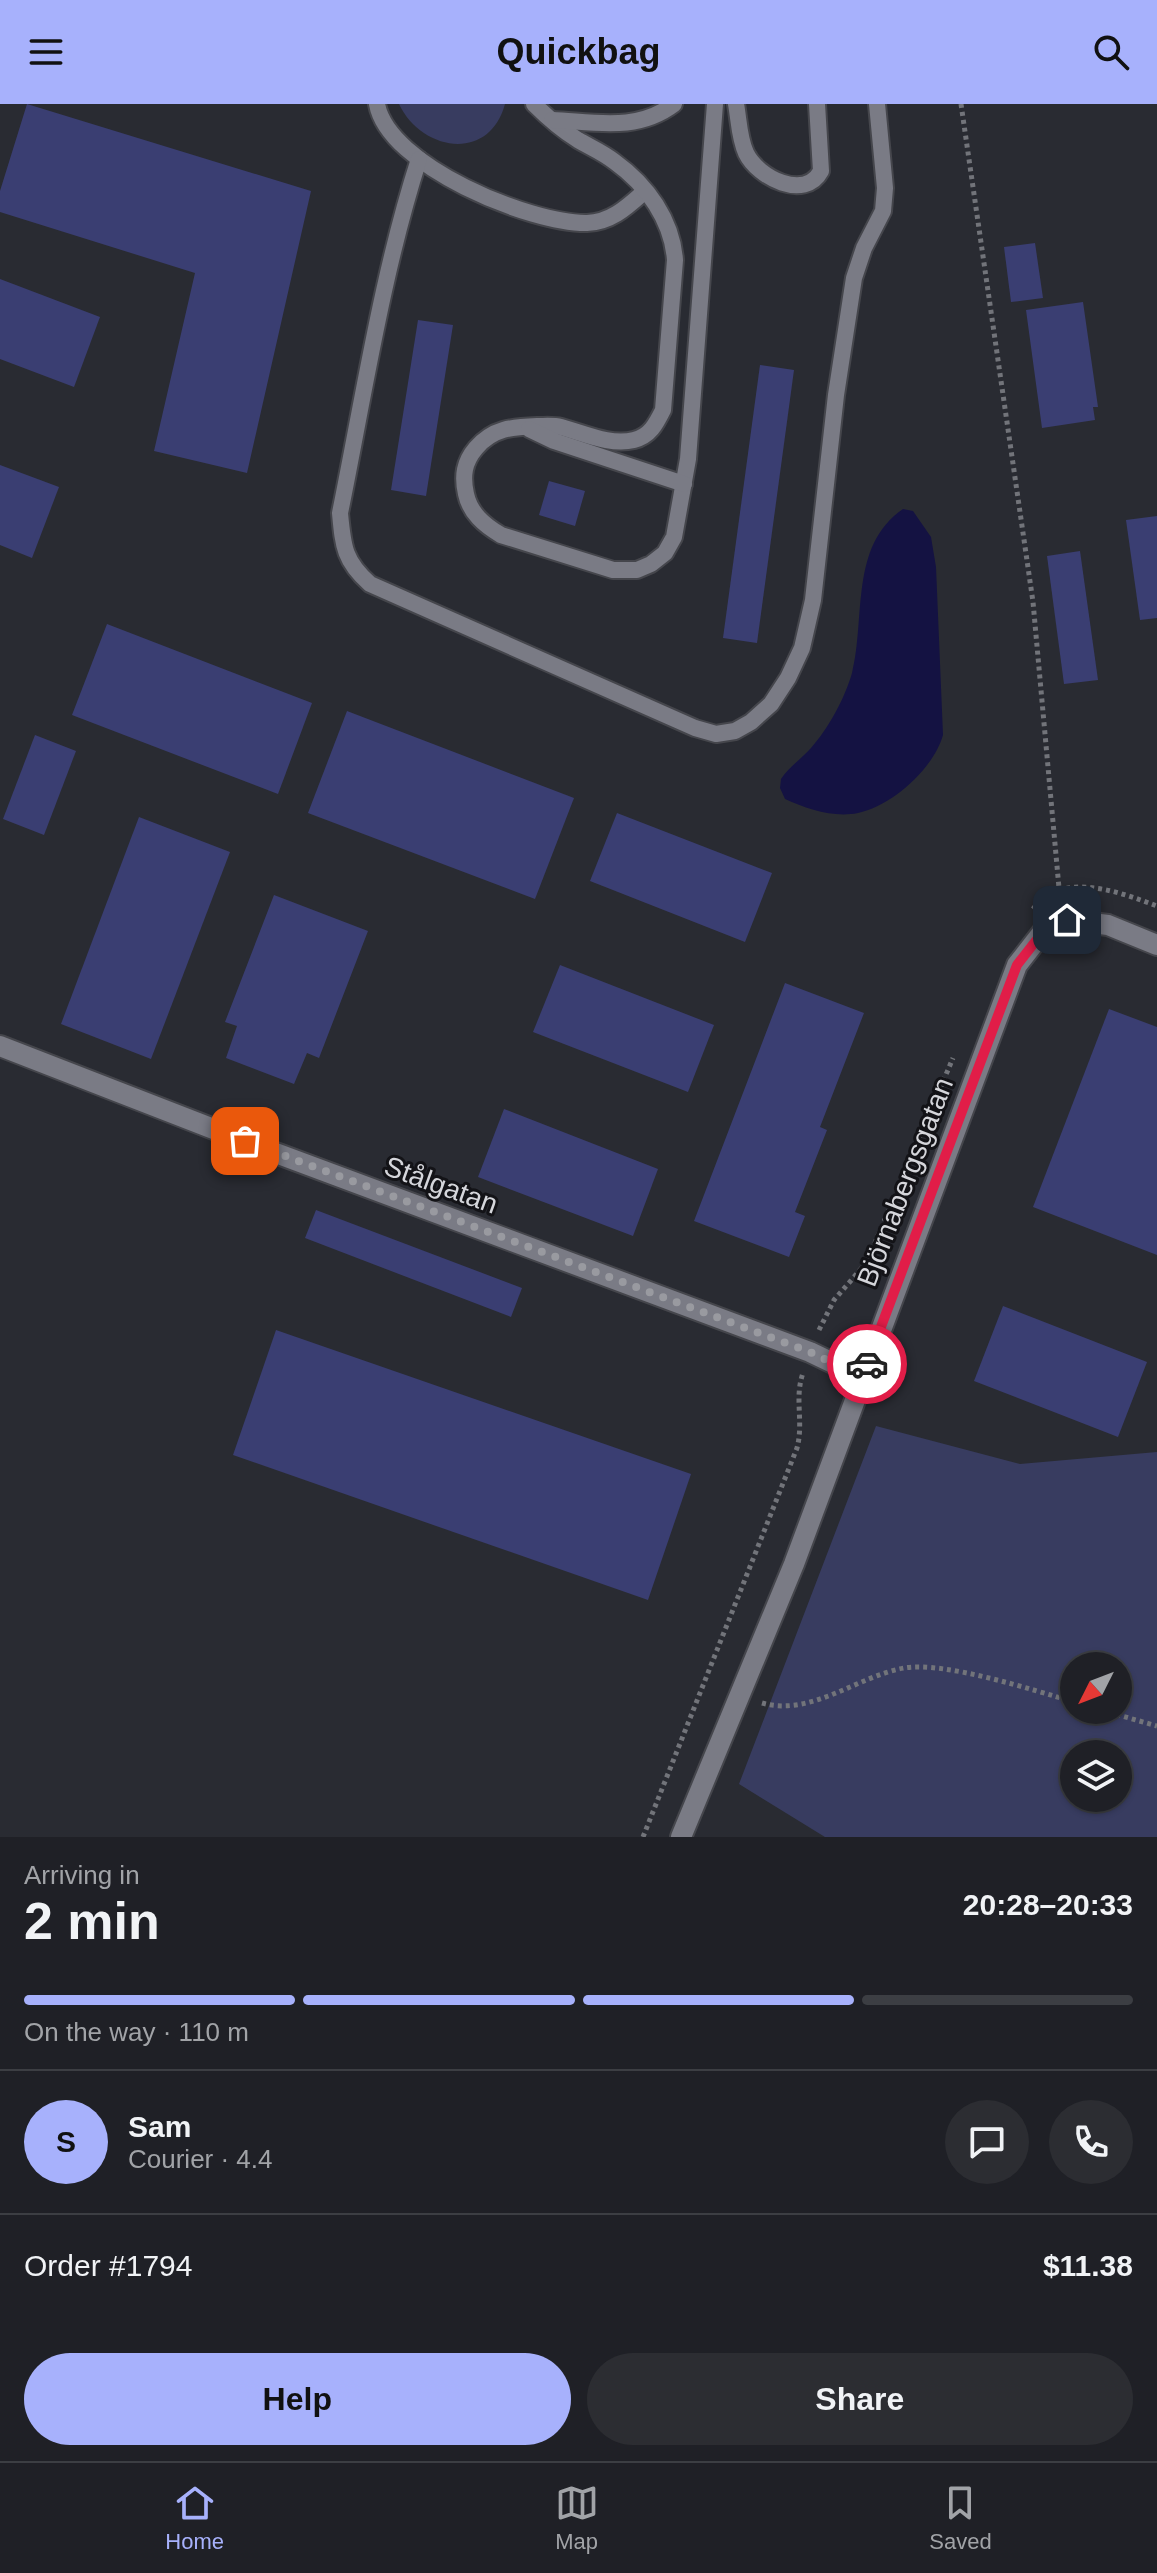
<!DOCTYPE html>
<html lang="en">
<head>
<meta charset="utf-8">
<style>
	:root { --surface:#1f2026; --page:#2c2d32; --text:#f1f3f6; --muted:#a1a3a7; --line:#3c3e43; --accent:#a7b1fc }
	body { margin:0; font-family:Helvetica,sans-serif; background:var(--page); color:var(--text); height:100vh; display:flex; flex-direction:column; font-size:30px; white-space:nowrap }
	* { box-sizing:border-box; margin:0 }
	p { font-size:26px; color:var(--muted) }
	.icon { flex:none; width:44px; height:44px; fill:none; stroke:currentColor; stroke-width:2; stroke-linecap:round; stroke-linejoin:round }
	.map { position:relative; height:1733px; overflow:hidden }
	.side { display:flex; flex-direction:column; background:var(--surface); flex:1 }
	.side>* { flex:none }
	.needle { width:52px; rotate:228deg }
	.tools { position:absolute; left:1060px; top:1548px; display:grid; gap:16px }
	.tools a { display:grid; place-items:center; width:72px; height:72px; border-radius:50%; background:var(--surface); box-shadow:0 2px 6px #0004,0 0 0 2px var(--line); font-size:40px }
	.pin { position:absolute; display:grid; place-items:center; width:68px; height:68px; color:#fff; margin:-34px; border-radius:16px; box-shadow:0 4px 12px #0006 }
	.courier { position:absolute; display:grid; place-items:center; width:80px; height:80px; margin:-40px; border:6px solid #e11d48; border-radius:50%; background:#fff; color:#222; box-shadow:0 2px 10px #0007 }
	.head em { font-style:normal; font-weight:700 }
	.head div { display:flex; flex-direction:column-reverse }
	.head { display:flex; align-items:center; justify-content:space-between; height:136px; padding:0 24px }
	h1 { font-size:52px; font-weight:700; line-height:60px }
	.bar { display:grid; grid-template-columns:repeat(4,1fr); gap:12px 8px; align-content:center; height:96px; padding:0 24px }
	.bar i { height:10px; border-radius:6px; background:var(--line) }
	.bar .on { background:var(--accent) }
	.bar p { grid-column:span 4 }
	.line { display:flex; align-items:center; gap:20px; padding:0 24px; border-top:2px solid var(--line) }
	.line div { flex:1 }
	.round { display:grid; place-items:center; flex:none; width:84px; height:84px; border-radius:42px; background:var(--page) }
	.cta { display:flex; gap:16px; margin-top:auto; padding:16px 24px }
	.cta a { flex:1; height:92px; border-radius:48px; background:var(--accent); color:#111; font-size:32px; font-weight:700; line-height:92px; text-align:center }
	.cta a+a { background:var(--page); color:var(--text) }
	header { display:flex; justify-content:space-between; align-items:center; height:104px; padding:0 24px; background:var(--accent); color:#111; font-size:36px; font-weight:700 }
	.tab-bar { display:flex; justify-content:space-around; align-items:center; height:112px; border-top:2px solid var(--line); background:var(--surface); font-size:22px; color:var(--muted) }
	.tab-bar a { display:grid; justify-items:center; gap:4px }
	.tab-bar .on { color:var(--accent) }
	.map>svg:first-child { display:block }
	.green { fill:#383c60; fill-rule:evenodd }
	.water { fill:#141242 }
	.building { fill:#3a3e72 }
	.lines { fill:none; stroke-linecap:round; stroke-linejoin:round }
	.lane-casing { stroke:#45464c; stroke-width:20 }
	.street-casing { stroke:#45464c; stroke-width:24 }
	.path { stroke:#72747a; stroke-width:5; stroke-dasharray:4 4; stroke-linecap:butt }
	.lane { stroke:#7a7b85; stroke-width:16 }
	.street { stroke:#7a7b85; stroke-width:20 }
	.done { stroke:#999aa0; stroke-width:8; stroke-dasharray:0 14.4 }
	.route { stroke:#e11d48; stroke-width:10 }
	.labels { text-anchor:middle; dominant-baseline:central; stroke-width:6; stroke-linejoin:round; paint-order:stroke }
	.street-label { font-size:28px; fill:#d5d6db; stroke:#131317 }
</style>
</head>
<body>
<header><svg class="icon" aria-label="menu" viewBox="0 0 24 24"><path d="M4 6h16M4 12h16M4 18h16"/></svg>Quickbag<svg class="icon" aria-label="search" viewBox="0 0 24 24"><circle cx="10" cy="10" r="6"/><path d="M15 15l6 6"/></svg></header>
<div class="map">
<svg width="1157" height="1733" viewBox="0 0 1157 1733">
	<rect width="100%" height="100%" fill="#292b32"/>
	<g class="green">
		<path d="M399,0h106c-16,59 -84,47 -106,0z"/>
		<path d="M876,1322l144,38 137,-12v385h-332l-86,-53zM1118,1562v44h-44v-44zM1074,1650h44v44h-44z"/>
	</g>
	<path class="water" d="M903,405l10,2 18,26 5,30 7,168c-9,33 -51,71 -85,78 -24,5 -51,-4 -73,-14l-5,-11 1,-9c8,-12 20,-20 30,-31 17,-19 34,-50 41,-75 14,-55 -3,-127 51,-164z"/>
	<g class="building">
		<path d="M27,0l284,87 -64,282 -93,-22 41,-178 -195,-61v-21z"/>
		<path d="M1035,139l8,55 -32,4 -7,-55z"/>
		<path d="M0,175l100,38 -26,70 -74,-28z"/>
		<path d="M1083,198l15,105h-5l2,13 -53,8 -16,-118z"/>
		<path d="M418,216l35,5 -27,171 -35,-6z"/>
		<path d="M760,261l34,5 -37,273 -34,-5z"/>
		<path d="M0,361l59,22 -27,71 -32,-13z"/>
		<path d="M549,377l36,10 -10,35 -36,-11z"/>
		<path d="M1157,412v102l-17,2 -14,-100z"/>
		<path d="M1080,447l18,129 -34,4 -17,-128z"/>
		<path d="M107,520l205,79 -34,91 -206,-79z"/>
		<path d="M347,607l227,87 -39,101 -227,-86z"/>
		<path d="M35,631l41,16 -32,84 -41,-16z"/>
		<path d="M617,709l155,60 -27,69 -155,-61z"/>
		<path d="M139,713l91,35 -79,207 -90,-35z"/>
		<path d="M274,791l94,36 -49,127 -12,-5 -13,31 -68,-26 11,-32 -12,-4z"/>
		<path d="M560,861l154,60 -26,67 -155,-60z"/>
		<path d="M785,879l79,30 -44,114 7,3 -32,82 10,4 -16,41 -95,-36z"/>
		<path d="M1109,905l48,18v228l-124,-48z"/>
		<path d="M504,1005l154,60 -25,67 -155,-59z"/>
		<path d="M316,1106l206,78 -11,29 -206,-79z"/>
		<path d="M1003,1202l144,56 -29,75 -144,-56z"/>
		<path d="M276,1226l415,144 -43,126 -415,-145z"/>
	</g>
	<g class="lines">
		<defs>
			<g id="lane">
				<path d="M377,0c11,62 154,120 210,119 25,-1 41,-17 58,-32"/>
				<path d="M534,0c13,13 28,26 44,36 12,7 26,13 37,22 32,23 57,58 60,98l-12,150c-7,14 -13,26 -29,30 -24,6 -50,-7 -73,-13 -8,-2 -16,-1 -24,-1 -25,1 -44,2 -61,22 -12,14 -14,28 -10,46 4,19 18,31 35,41l112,35h24l14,-6 14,-11 9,-16 14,-78 27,-355"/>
				<path d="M736,0c3,16 3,34 10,49 12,25 59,48 75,18l-4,-67"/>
				<path d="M552,16c44,2 85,12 122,-16"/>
				<path d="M419,55c-37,115 -55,236 -79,354 3,33 4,48 30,71l325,144 21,6 19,-3 16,-9 20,-18 17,-26 14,-30 11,-48 23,-205 18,-117 10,-30 19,-37 2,-23 -8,-84"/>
				<path d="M529,325l25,12 130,43"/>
			</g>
			<g id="street">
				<path d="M0,942l273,106 537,200 52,25"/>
				<path d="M681,1733l113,-273 223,-599 25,-32 25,-13 41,5 49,20"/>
			</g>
		</defs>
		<use href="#lane" class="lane-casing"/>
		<use href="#street" class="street-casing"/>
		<g class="path">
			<path d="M961,0l72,498 26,286"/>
			<path d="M1033,805c30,-39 86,-17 124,-3"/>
			<path d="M819,1226l15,-30 33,-38 86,-204"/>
			<path d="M762,1599c49,14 96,-27 142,-35 40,-7 129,22 170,34"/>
			<path d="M1101,1606l56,16"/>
			<path d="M643,1733l154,-389c7,-26 -3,-50 6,-75"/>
		</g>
		<use href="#lane" class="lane"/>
		<use href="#street" class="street"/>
	</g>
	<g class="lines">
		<path class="done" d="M245,1037l565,211 52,25 5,-13"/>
		<path class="route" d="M867,1260l150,-399 25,-32 25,-13"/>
	</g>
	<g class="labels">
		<g class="street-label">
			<text transform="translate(905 1078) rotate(-69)">Björnabergsgatan</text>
			<text transform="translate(441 1081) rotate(20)">Stålgatan</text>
		</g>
	</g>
</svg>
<div class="tools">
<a><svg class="needle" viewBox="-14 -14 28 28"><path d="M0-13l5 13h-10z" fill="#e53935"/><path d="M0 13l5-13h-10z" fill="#a1a3a7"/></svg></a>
<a><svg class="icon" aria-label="layers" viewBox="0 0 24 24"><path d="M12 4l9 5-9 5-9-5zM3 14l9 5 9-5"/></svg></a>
</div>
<div class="pin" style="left:245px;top:1037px;background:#ea580c"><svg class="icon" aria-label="bag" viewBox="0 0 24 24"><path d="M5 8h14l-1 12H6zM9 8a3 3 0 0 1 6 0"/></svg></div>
<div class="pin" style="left:1067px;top:816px;background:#1f2937"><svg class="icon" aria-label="home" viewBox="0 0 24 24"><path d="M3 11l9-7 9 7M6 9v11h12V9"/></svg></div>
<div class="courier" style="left:867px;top:1260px"><svg class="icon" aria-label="car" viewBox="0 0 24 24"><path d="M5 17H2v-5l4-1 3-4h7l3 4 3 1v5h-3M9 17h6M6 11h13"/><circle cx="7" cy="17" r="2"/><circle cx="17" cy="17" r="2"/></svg></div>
</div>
<section class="side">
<div class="head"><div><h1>2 min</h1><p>Arriving in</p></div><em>20:28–20:33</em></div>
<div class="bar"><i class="on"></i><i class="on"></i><i class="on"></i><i></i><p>On the way · 110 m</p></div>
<div class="line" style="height:144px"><b class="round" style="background:var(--accent);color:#111">S</b><div><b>Sam</b><p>Courier · 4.4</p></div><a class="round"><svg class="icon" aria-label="chat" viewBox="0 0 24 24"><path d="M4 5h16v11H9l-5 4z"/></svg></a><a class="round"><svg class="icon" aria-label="phone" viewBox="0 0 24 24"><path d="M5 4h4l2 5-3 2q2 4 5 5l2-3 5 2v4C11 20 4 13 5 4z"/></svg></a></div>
<div class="line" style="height:104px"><div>Order #1794</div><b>$11.38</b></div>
<div class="cta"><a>Help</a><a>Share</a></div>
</section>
<nav class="tab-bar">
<a class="on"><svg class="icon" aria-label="home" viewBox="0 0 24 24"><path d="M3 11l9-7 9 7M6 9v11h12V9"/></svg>Home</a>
<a><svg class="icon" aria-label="map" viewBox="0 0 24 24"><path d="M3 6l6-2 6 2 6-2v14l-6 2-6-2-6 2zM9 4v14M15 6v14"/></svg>Map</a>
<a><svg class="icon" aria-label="saved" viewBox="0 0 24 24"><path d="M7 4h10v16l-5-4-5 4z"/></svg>Saved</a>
</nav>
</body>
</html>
